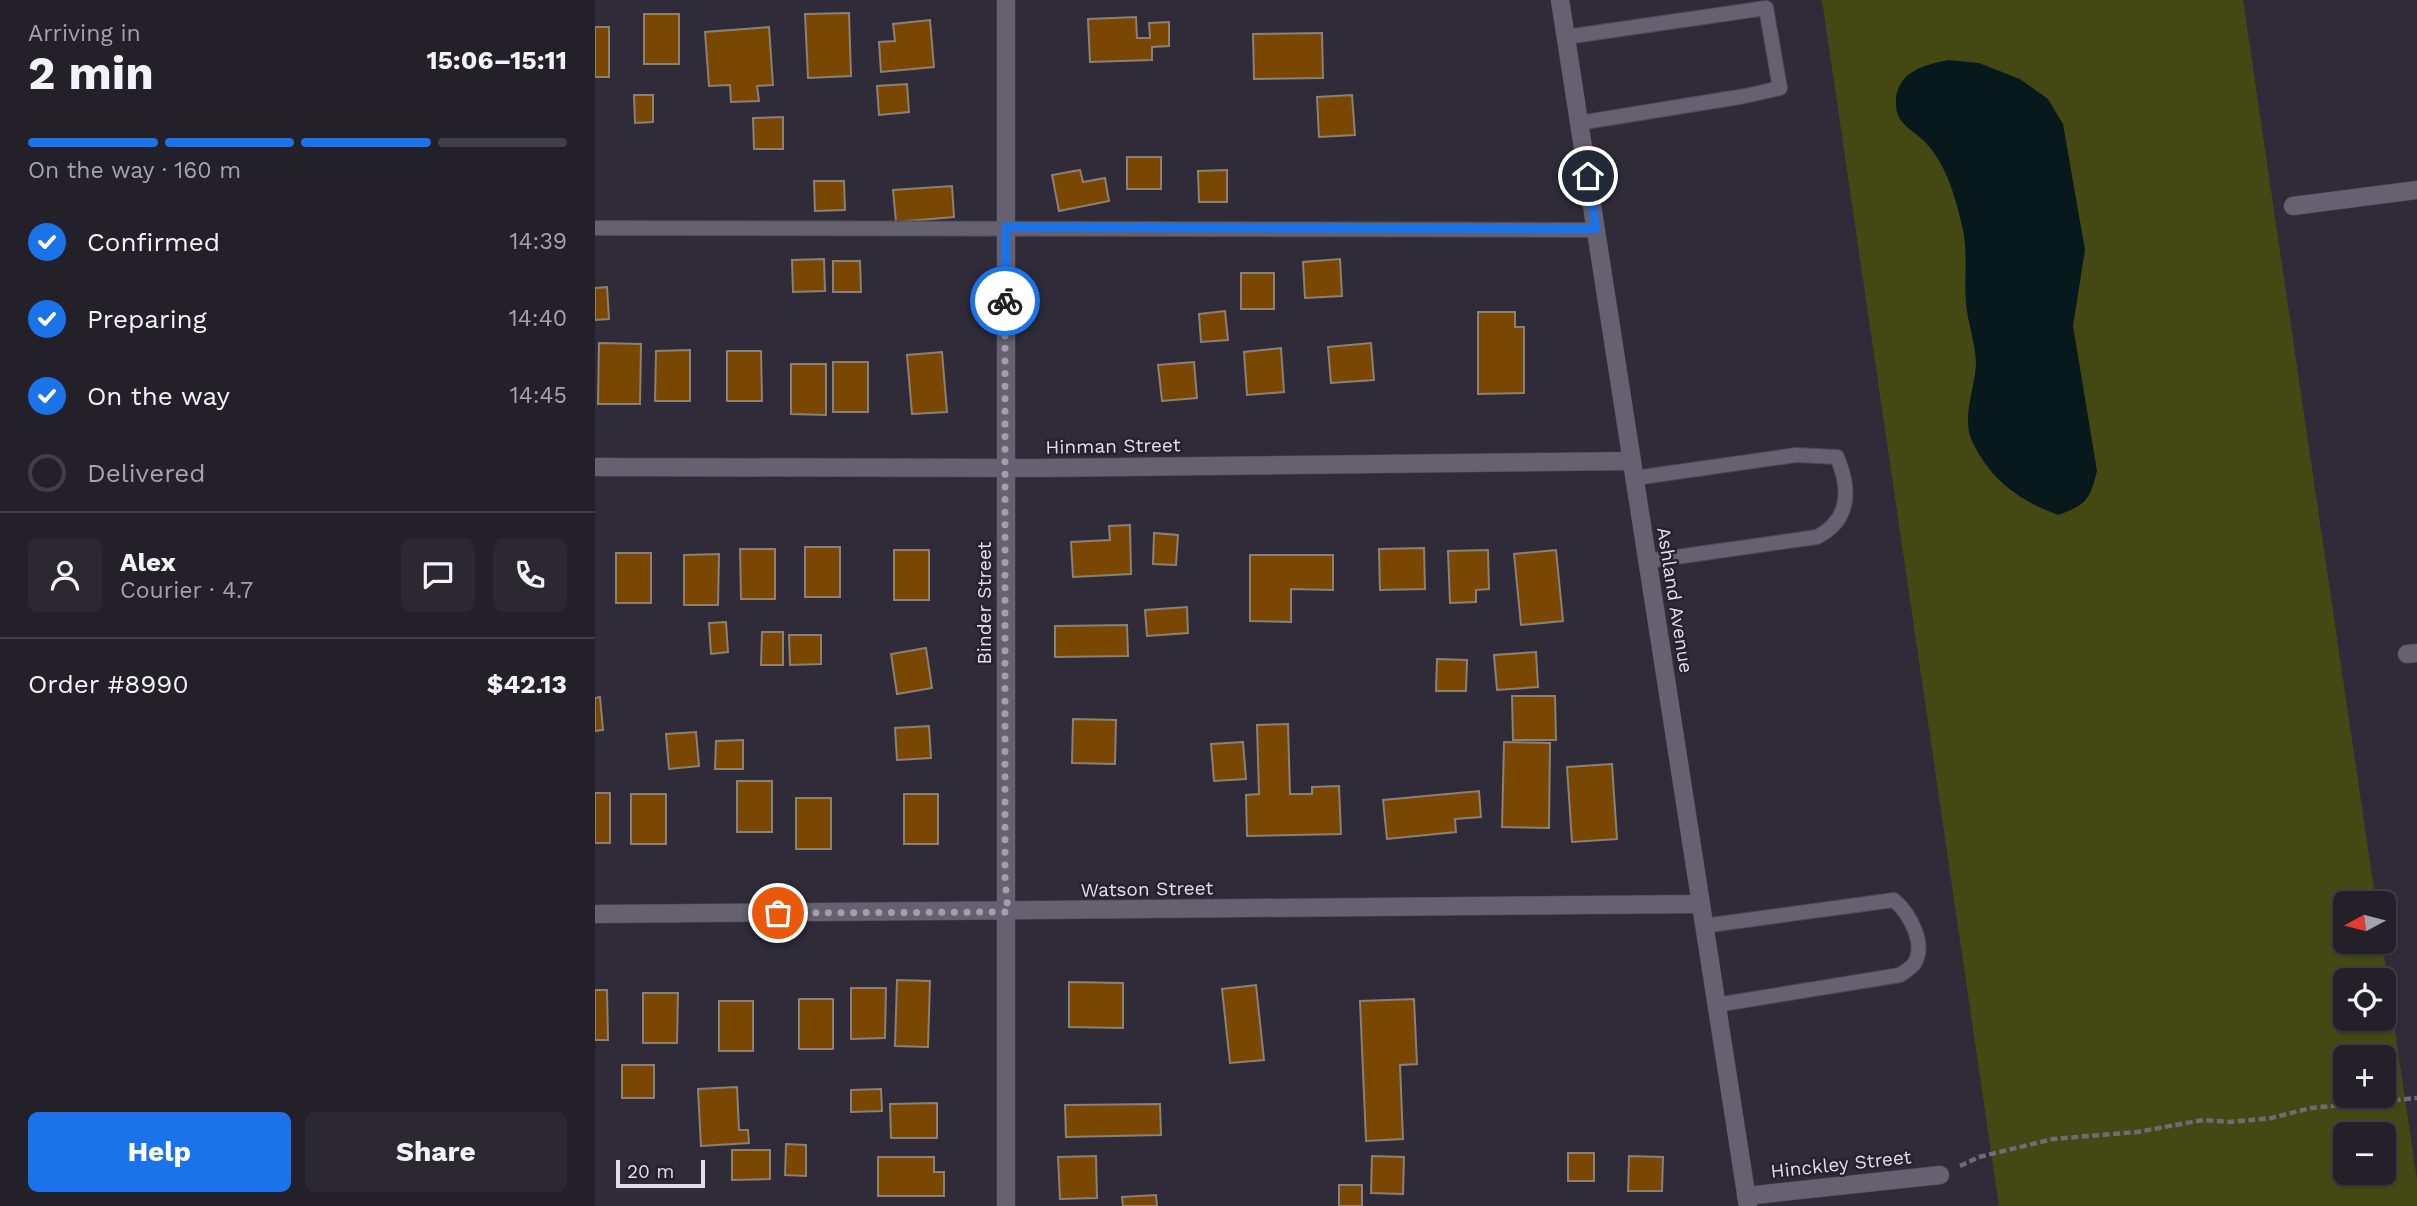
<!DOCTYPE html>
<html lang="en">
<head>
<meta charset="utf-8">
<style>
	:root { --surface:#23202a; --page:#2b2832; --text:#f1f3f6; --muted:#a3a3a8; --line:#403e47; --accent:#1a73e8 }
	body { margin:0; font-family:"Work Sans",sans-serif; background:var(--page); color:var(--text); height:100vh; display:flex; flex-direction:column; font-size:26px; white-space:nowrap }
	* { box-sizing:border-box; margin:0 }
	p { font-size:23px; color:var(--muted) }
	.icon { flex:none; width:38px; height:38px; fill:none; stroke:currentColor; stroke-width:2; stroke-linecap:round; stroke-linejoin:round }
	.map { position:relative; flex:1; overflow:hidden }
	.drawer { display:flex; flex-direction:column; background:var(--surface); width:595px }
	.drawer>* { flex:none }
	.needle { width:46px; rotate:263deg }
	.controls { position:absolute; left:1738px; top:891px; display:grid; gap:14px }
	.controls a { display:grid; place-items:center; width:63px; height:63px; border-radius:10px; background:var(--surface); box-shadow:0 2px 5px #0004,0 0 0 2px var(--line); font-size:35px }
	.scale { position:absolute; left:21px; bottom:18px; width:89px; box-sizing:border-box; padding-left:7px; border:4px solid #e0dee7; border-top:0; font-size:19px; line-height:24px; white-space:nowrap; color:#e0dee7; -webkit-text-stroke:5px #25222e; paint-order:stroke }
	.pin { position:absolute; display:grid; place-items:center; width:60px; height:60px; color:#fff; margin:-30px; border:4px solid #fff; border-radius:50%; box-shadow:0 2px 7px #0007 }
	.courier { position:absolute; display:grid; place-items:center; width:70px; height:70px; margin:-35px; border:5px solid #1a73e8; border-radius:50%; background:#fff; color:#222; box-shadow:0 2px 9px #0007 }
	.overview em { font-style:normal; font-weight:700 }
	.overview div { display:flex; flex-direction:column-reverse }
	.overview { display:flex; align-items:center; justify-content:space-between; height:119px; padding:0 28px }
	h1 { font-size:46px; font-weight:700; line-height:52px }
	.bar { display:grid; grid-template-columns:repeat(4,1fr); gap:10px 7px; align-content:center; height:84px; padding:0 28px }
	.bar i { height:9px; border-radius:5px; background:var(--line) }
	.bar .selected { background:var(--accent) }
	.bar p { grid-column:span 4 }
	.line { display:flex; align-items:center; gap:18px; padding:0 28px; border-top:2px solid var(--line) }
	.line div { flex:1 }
	.round { display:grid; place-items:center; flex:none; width:74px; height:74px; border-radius:10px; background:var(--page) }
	ol { padding:0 28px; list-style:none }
	li { display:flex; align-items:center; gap:21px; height:77px }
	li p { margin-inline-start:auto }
	li .icon { padding:7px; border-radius:50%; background:var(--accent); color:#fff; stroke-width:4 }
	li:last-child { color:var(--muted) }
	li i { width:38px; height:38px; border:4px solid var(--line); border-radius:50% }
	.primary-button { display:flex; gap:14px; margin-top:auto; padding:14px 28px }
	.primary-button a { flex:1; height:80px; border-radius:10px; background:var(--accent); color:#fff; font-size:28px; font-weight:700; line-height:80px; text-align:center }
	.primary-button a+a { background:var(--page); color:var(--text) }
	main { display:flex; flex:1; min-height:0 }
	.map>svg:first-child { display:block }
	.green { fill:#444914; fill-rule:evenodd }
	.water { fill:#07191c }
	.building { fill:#7a4702; stroke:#8c8074; stroke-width:2 }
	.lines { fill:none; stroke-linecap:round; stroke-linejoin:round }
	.service-casing { stroke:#4b4953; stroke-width:16 }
	.minor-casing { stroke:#4b4953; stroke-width:19 }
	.tertiary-casing { stroke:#4b4953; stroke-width:19 }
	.path { stroke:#6e6a76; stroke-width:4.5; stroke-dasharray:7 3.5; stroke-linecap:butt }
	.service { stroke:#656170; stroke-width:14 }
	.minor { stroke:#656170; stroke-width:18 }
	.tertiary { stroke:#656170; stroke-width:18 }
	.done { stroke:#a29faa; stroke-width:7; stroke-dasharray:0 12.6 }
	.route { stroke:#1a73e8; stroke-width:9 }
	.labels { text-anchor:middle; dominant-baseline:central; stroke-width:5; stroke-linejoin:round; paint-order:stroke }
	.street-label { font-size:19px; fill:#e0dee7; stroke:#25222e }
</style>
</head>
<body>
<main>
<section class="drawer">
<div class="overview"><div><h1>2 min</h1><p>Arriving in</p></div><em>15:06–15:11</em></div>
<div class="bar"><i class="selected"></i><i class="selected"></i><i class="selected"></i><i></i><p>On the way · 160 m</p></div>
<ol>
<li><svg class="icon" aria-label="check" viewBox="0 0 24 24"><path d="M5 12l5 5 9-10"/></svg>Confirmed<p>14:39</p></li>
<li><svg class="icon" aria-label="check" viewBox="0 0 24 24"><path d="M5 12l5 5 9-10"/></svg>Preparing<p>14:40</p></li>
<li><svg class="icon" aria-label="check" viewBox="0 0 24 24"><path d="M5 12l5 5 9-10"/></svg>On the way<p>14:45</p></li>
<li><i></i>Delivered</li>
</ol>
<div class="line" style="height:126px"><a class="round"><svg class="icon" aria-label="person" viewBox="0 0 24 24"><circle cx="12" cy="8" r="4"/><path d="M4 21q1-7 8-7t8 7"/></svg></a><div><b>Alex</b><p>Courier · 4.7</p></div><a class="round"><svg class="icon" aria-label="chat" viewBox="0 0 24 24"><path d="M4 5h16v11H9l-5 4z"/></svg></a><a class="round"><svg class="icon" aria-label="phone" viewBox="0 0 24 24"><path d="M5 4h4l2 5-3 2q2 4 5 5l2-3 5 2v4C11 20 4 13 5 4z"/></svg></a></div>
<div class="line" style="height:91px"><div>Order #8990</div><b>$42.13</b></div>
<div class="primary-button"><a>Help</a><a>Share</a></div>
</section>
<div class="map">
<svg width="1822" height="1206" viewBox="0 0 1822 1206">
	<rect width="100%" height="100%" fill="#2f2b38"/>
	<path class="green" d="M1227,0h421l133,903h-31v39h37l35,238v26h-418zM1750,980h38v38h-38zM1750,1057h38v39h-38zM1750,1134h38v38h-38z"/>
	<path class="water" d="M1353,60l31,3 41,16 28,20 15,25 22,126 -12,76 24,145c-7,29 -11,34 -39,44 -39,-15 -67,-34 -86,-74 -11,-24 4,-55 4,-79 -1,-21 -8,-38 -10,-58 -2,-24 2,-50 -3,-74 -7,-31 -16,-65 -38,-88 -13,-13 -30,-18 -29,-40 0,-30 28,-37 52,-42z"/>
	<g class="building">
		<path d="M254,13l2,63 -43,2 -3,-64z"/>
		<rect x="49" y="14" width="35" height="50"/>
		<path d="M541,17l1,21h13l-1,-15 20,-1v24l-17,1v13l-62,2 -2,-43z"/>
		<path d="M335,20l4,47 -53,5 -2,-30 16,-1 -2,-17z"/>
		<rect x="0" y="27" width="14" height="50"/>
		<path d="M174,27l4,58 -16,1 2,15 -28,1 -1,-17 -21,1 -4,-54z"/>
		<path d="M727,33l1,45 -69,1 -1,-45z"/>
		<path d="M312,84l2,28 -30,3 -2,-29z"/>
		<path d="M39,95h19v27l-18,1z"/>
		<path d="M757,95l3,40 -36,2 -2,-40z"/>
		<path d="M188,117v32h-29l-1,-31z"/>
		<rect x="532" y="157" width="34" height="32"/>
		<path d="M485,170l3,12 22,-4 4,23 -50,10 -7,-36z"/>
		<path d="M632,170v32h-28l-1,-31z"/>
		<path d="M219,181h30l1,29 -30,1z"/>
		<path d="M357,186l2,31 -58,5 -3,-32z"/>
		<path d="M229,259l1,32 -32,1 -1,-32z"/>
		<path d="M745,259l2,37 -37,2 -2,-36z"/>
		<path d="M238,261h27l1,31h-28z"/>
		<rect x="646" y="273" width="33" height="36"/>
		<path d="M12,287l2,32 -14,1v-32z"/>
		<path d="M630,311l3,29 -27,2 -2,-28z"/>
		<path d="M883,312h37v15h9v66l-46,1z"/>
		<path d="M4,343l42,1 -1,60h-42z"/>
		<path d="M776,343l3,37 -43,3 -3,-36z"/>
		<path d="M686,348l3,44 -37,3 -3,-43z"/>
		<path d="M95,350v51h-35l1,-50z"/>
		<path d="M132,351h34l1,50h-35z"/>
		<path d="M347,352l5,60 -35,2 -5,-59z"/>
		<rect x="238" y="362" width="35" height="50"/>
		<path d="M599,362l3,36 -35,3 -4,-36z"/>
		<path d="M196,364h35v51l-35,-1z"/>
		<path d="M535,525l1,49 -58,3 -2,-35 39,-2 -1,-14z"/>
		<path d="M559,533l24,2 -2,30 -23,-1z"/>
		<rect x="210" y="547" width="35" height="50"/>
		<path d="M829,548l1,41 -45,1 -1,-41z"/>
		<path d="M145,549h35v50h-34z"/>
		<rect x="299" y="550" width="35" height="50"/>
		<path d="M893,550l1,39 -13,1v12l-26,1 -2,-52z"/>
		<path d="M961,550l7,71 -42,4 -7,-71z"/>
		<rect x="21" y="553" width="35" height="50"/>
		<path d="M124,554l-1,51h-34v-50z"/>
		<path d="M655,555h83v35l-42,-1v33l-41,-1z"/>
		<path d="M592,607l1,26 -41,3 -2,-26z"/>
		<path d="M131,622l2,30 -17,2 -2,-31z"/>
		<path d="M532,625l1,31 -73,1v-31z"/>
		<path d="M167,632h21v33h-22z"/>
		<path d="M194,635h32v29l-31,1z"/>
		<path d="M331,648l6,40 -35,6 -6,-40z"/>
		<path d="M941,652l2,35 -41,3 -3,-35z"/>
		<path d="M842,659l30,1 -1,31h-30z"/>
		<path d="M917,696h43l1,44h-43z"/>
		<path d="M5,697l3,33 -8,1v-33z"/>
		<path d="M478,719l43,1 -1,44 -43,-1z"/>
		<path d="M693,724l2,70h22v-7l27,-1 2,48 -94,2 -1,-41 13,-1 -2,-69z"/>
		<path d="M334,726l2,32 -34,2 -2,-32z"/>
		<path d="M101,732l3,34 -30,3 -3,-35z"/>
		<path d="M148,740v29h-28l1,-28z"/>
		<path d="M648,742l3,37 -32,2 -3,-37z"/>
		<path d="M909,742l46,1 -1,85 -47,-1z"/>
		<path d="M1017,764l5,75 -45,3 -5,-75z"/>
		<rect x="142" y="781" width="35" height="51"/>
		<path d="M884,791l2,26 -26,2 1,13 -69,7 -4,-39z"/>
		<rect x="0" y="793" width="15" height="50"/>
		<rect x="36" y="794" width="35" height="50"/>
		<rect x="309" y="794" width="34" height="50"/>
		<rect x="201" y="798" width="35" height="51"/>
		<path d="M302,980l33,1 -2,66 -33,-1z"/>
		<path d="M474,982l54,1v45l-54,-1z"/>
		<path d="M661,985l8,75 -34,3 -8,-74z"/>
		<path d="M256,988h35l-1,50 -34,1z"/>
		<path d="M0,990h12l1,50h-13z"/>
		<path d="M48,993h35l-1,50h-34z"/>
		<rect x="204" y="999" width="34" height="50"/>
		<path d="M819,999l3,65 -17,1 3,74 -37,2 -6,-140z"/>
		<rect x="124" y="1001" width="34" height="50"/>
		<rect x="27" y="1065" width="32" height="33"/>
		<path d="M142,1087l2,43h9l1,13 -48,3 -3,-57z"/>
		<path d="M286,1089l1,22 -31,1v-22z"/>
		<path d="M342,1103v35h-46l-1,-34z"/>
		<path d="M565,1104l1,31 -95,2 -1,-32z"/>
		<path d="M191,1144l20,1v31l-21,-1z"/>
		<path d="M137,1150h38v29l-38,1z"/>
		<rect x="973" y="1153" width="26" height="28"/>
		<path d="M501,1156l1,42 -37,1 -2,-42z"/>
		<path d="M777,1156l32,1 -1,37 -32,-1z"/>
		<path d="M1034,1156l34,1 -1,34h-34z"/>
		<path d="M283,1157h56v15h10v24h-66z"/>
		<rect x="744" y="1185" width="23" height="21"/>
		<path d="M561,1195l1,11h-34l-1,-9z"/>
	</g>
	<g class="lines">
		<defs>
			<g id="service">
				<path d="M971,37l200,-29 14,80 -35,8 -166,27"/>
				<path d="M0,228l1001,2"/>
				<path d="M1040,478l161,-23 41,2c14,33 13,63 -20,80l-169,24"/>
				<path d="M1108,926l191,-26c15,13 33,44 20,64 -3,4 -10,8 -14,11l-184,30"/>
			</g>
			<g id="minor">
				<path d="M411,0v1206"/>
				<path d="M1698,206l124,-16"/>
				<path d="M0,467l447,1 590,-7"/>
				<path d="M1812,654l10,-1"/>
				<path d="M0,914l1105,-10"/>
				<path d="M1151,1196l194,-21"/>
			</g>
			<path id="tertiary" d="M965,0l188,1206"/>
		</defs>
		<use href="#service" class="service-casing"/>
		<use href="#minor" class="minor-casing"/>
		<use href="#tertiary" class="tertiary-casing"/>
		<path class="path" d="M1365,1166l19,-9 74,-18 84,-7 66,-12 27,2 41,-4 40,-10 106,-10"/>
		<use href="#service" class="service"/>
		<use href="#minor" class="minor"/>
		<use href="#tertiary" class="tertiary"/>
	</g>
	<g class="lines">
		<path class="done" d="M183,913l230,-1 -3,-32v-579"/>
		<path class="route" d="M410,301l1,-74 590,2 -8,-53"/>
	</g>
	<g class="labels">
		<g class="street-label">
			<text transform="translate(518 446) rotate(-1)">Hinman Street</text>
			<text transform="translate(1080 600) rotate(81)">Ashland Avenue</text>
			<text transform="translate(389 603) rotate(-90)">Binder Street</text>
			<text transform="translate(552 889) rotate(-1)">Watson Street</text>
			<text transform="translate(1246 1164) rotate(-6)">Hinckley Street</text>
		</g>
	</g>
</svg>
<div class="controls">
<a><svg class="needle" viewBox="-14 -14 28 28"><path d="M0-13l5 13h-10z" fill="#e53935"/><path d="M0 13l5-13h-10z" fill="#a3a3a8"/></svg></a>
<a><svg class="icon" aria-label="locate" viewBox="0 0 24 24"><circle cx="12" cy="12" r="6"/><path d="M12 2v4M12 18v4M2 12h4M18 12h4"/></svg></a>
<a>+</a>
<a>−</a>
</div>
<div class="scale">20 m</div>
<div class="pin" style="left:183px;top:913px;background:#ea580c"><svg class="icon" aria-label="bag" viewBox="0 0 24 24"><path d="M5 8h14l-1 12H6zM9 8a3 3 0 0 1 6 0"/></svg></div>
<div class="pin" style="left:993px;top:176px;background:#1f2937"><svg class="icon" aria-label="home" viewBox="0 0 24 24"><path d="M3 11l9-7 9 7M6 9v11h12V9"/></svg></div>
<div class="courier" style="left:410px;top:301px"><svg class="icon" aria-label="bike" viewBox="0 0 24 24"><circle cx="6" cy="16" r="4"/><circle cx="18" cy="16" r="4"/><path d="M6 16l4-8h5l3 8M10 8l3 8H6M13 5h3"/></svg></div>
</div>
</main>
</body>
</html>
